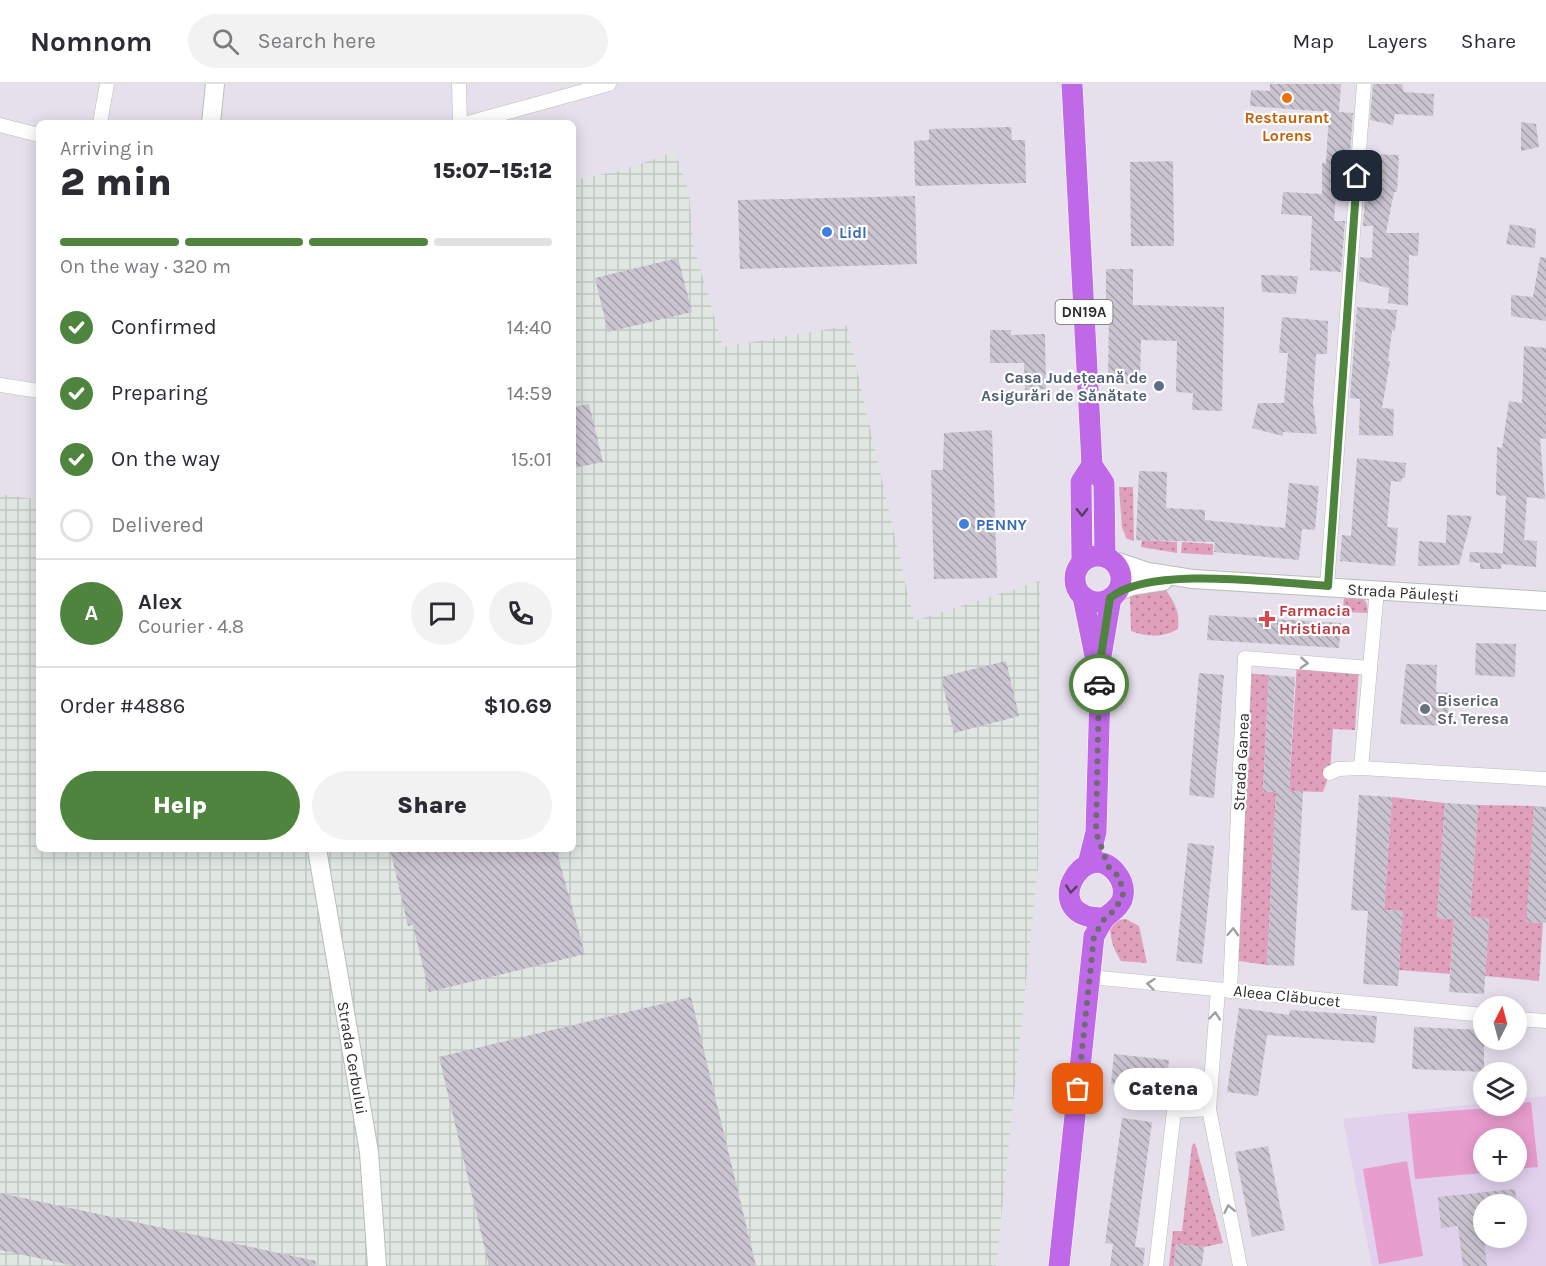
<!DOCTYPE html>
<html lang="en">
<head>
<meta charset="utf-8">
<style>
	:root { --surface:#fff; --page:#f2f2f3; --text:#2b2b33; --muted:#7c7c81; --line:#e1e1e2; --accent:#4f843e }
	body { margin:0; font-family:Karla,sans-serif; background:var(--page); color:var(--text); height:100vh; display:flex; flex-direction:column; font-size:22px; white-space:nowrap }
	* { box-sizing:border-box; margin:0 }
	p { font-size:20px; color:var(--muted) }
	.icon { flex:none; width:33px; height:33px; fill:none; stroke:currentColor; stroke-width:2; stroke-linecap:round; stroke-linejoin:round }
	.map { position:relative; flex:1; overflow:hidden }
	.details { position:absolute; left:36px; top:36px; width:540px; height:732px; display:flex; flex-direction:column; background:var(--surface); border-radius:9px; box-shadow:0 3px 15px #0003 }
	.details>* { flex:none }
	.needle { width:39px; rotate:6deg }
	.buttons { position:absolute; left:1473px; top:912px; display:grid; gap:12px }
	.buttons a { display:grid; place-items:center; width:54px; height:54px; border-radius:50%; background:var(--surface); box-shadow:0 3px 15px #0003; font-size:30px }
	.pin { position:absolute; display:grid; place-items:center; width:51px; height:51px; color:#fff; margin:-26px; border-radius:12px; box-shadow:0 3px 9px #0006 }
	.courier { position:absolute; display:grid; place-items:center; width:60px; height:60px; margin:-30px; border:4px solid #4f843e; border-radius:50%; background:#fff; color:#222; box-shadow:0 2px 8px #0007 }
	.bubble { position:absolute; height:42px; border-radius:21px; background:var(--surface); box-shadow:0 3px 15px #0003; font-size:20px; font-weight:800; line-height:42px; text-align:center }
	.overview em { font-style:normal; font-weight:800 }
	.overview div { display:flex; flex-direction:column-reverse }
	.overview { display:flex; align-items:center; justify-content:space-between; height:102px; padding:0 24px }
	h1 { font-size:39px; font-weight:800; line-height:45px }
	.bar { display:grid; grid-template-columns:repeat(4,1fr); gap:9px 6px; align-content:center; height:72px; padding:0 24px }
	.bar i { height:8px; border-radius:4px; background:var(--line) }
	.bar .on { background:var(--accent) }
	.bar p { grid-column:span 4 }
	.line { display:flex; align-items:center; gap:15px; padding:0 24px; border-top:2px solid var(--line) }
	.line div { flex:1 }
	.round { display:grid; place-items:center; flex:none; width:63px; height:63px; border-radius:32px; background:var(--page) }
	ol { padding:0 24px; list-style:none }
	li { display:flex; align-items:center; gap:18px; height:66px }
	li p { margin-inline-start:auto }
	li .icon { padding:6px; border-radius:50%; background:var(--accent); color:#fff; stroke-width:4 }
	li:last-child { color:var(--muted) }
	li i { width:33px; height:33px; border:3px solid var(--line); border-radius:50% }
	.button { display:flex; gap:12px; margin-top:auto; padding:12px 24px }
	.button a { flex:1; height:69px; border-radius:36px; background:var(--accent); color:#fff; font-size:24px; font-weight:800; line-height:69px; text-align:center }
	.button a+a { background:var(--page); color:var(--text) }
	header { display:flex; align-items:center; gap:36px; box-sizing:border-box; height:84px; padding:0 30px; background:var(--surface); border-bottom:2px solid var(--line) }
	header strong { font-size:28px }
	nav { display:flex; gap:33px; margin-inline-start:auto; font-size:21px }
	.search { width:420px; height:54px; background:var(--page); display:flex; align-items:center; gap:15px; box-sizing:border-box; padding:0 21px; border-radius:33px; color:var(--muted); font-size:22px }
	.map>svg:first-child { display:block }
	.industrial { fill:url(#industrial-grid) }
	.education { fill:#e1d1ed; fill-rule:evenodd }
	.grass { fill:url(#grass-dots) }
	.pitch { fill:#e79dce }
	.building { fill:url(#building-back-hatch) }
	.lines { fill:none; stroke-linecap:round; stroke-linejoin:round }
	.street-casing { stroke:#b7bfb3; stroke-width:15 }
	.secondary-casing { stroke:#b7bfb3; stroke-width:20 }
	.primary-casing { stroke:#fff; stroke-width:22 }
	.street { stroke:#fff; stroke-width:14 }
	.secondary { stroke:#fff; stroke-width:18 }
	.primary { stroke:#bf69e9; stroke-width:21 }
	.oneway { stroke:#593f65 }
	.oneway2 { stroke:#a0a0a0 }
	.done { stroke:#6e6c70; stroke-width:6; stroke-dasharray:0 10.8 }
	.route { stroke:#4f843e; stroke-width:8 }
	.food-dot { fill:#e8710a; stroke:#fff; stroke-width:2 }
	.shop-dot { fill:#3f7fe0; stroke:#fff; stroke-width:2 }
	.service-dot { fill:#5c6f8a; stroke:#fff; stroke-width:2 }
	.health-dot { fill:#e0444e; stroke:#fff; stroke-width:2 }
	.worship-dot { fill:#6b7280; stroke:#fff; stroke-width:2 }
	.labels { text-anchor:middle; dominant-baseline:central; stroke-width:4.5; stroke-linejoin:round; paint-order:stroke }
	.shield { fill:#fff; stroke:#6c6c6c; stroke-width:1.5 }
	.shield-label { font-size:15px; font-weight:bold; fill:#2d2d2d }
	.food-label { font-size:16px; font-weight:bold; fill:#c56008; stroke:#fff }
	.shop-label { font-size:16px; font-weight:bold; fill:#366cbe; stroke:#fff; text-anchor:start }
	.service-label { font-size:16px; font-weight:bold; fill:#4e5e75; stroke:#fff; text-anchor:end }
	.street-label { font-size:16px; fill:#2d2d2d; stroke:#fff }
	.health-label { font-size:16px; font-weight:bold; fill:#be3a42; stroke:#fff; text-anchor:start }
	.worship-label { font-size:16px; font-weight:bold; fill:#5b616d; stroke:#fff; text-anchor:start }
</style>
</head>
<body>
<header>
<strong>Nomnom</strong>
<div class="search"><svg class="icon" aria-label="search" viewBox="0 0 24 24"><circle cx="10" cy="10" r="6"/><path d="M15 15l6 6"/></svg>Search here</div>
<nav><a>Map</a><a>Layers</a><a>Share</a></nav>
</header>
<div class="map">
<svg width="1546" height="1182" viewBox="0 0 1546 1182">
	<defs>
		<pattern id="industrial-grid" width="8" height="8" patternUnits="userSpaceOnUse" patternTransform="scale(1.5)"><rect width="8" height="8" fill="#e0e6e1"/><path d="M0 4h8M4 0v8" fill="none" stroke="#c0c6c1"/></pattern>
		<pattern id="grass-dots" width="8" height="8" patternUnits="userSpaceOnUse" patternTransform="scale(1.5)"><rect width="8" height="8" fill="#e0a0bc"/><path d="M2 2h.1M6 6h.1" fill="none" stroke="#b68399" stroke-width="1.8" stroke-linecap="round"/></pattern>
		<pattern id="building-back-hatch" width="6" height="6" patternUnits="userSpaceOnUse" patternTransform="scale(1.5)"><rect width="6" height="6" fill="#cac4d0"/><path d="M-1 5l2 2M0 0l6 6M5-1l2 2" fill="none" stroke="#a4a0a9"/></pattern>
	</defs>
	<rect width="100%" height="100%" fill="#e6e0ed"/>
	<path class="industrial" d="M675,68l14,40 4,52 30,103 124,-21 67,295 126,-40 -2,286 -42,399h-996v-772l39,6v349h534v-669l46,-9z"/>
	<path class="education" d="M1546,1012v170h-174l-29,-147 140,-16 1,3h32l1,-7zM1484,1054h32v34h-32zM1484,1120h32v34h-32z"/>
	<g class="grass">
		<path d="M1119,403h14l1,54 -7,-2 -5,-11z"/>
		<path d="M1142,456l35,2v11l-36,-6z"/>
		<path d="M1182,458l31,2v11l-32,-2z"/>
		<path d="M1165,505c10,14 15,23 13,40 -16,9 -30,8 -47,2l-1,-34 8,-7z"/>
		<path d="M1344,511l19,3 4,6 1,9 -25,-1z"/>
		<path d="M1297,578l62,5 -4,63 -22,-1 -3,44 -7,19 -34,-1z"/>
		<path d="M1245,589l24,2 -6,116 13,1 -9,173 -35,-5z"/>
		<path d="M1392,713l53,6 -8,115 17,1 -4,55 -51,-4 3,-59 -18,-1z"/>
		<path d="M1478,721l56,1 -7,116 16,1 -4,58 -54,-5 4,-57 -19,-2z"/>
		<path d="M1126,835l13,7 8,37 -26,-2c-9,-14 -11,-23 -11,-40z"/>
		<path d="M1195,1059l28,100 -19,4 -28,-3 -2,22h-5l4,-35h9l10,-86z"/>
	</g>
	<g class="pitch">
		<path d="M1531,1018l7,65 -21,2 -1,-31h-32v34h10l-79,7 -7,-65 108,-8 1,-3z"/>
		<path d="M1407,1077l16,95 -44,8 -16,-95z"/>
	</g>
	<g class="building">
		<path d="M1270,0h71l-2,28 14,1 -6,80h-11l-2,28h11l-4,51 -31,-2 2,-54 -31,-2 2,-22 39,2v-31h4l3,-51 -79,-6 1,-16 19,1z"/>
		<path d="M1373,0h29l2,8 30,2 -1,22 -38,-2 -2,11 -23,-5z"/>
		<path d="M1521,38l15,2 3,23 -18,4z"/>
		<path d="M1011,43l1,13h13l1,43 -111,3 -1,-45 15,-1v-11z"/>
		<path d="M1368,70l31,1 -2,37h-3l-8,41h33l-1,23 -9,-1 -1,51 -20,-3 1,-15 -30,-7 1,-24 12,1 1,-32h-10z"/>
		<path d="M1173,77l1,85h-43l-1,-84z"/>
		<path d="M915,112l2,68 -177,5 -2,-69z"/>
		<path d="M1510,140l26,5 -1,19 -29,-4z"/>
		<path d="M1540,173l6,1v63l-35,-5v-21l22,2z"/>
		<path d="M678,174l14,54 -84,20 -13,-54z"/>
		<path d="M1106,185h27v36l91,2 -2,104 -30,-1 1,-17 -17,-1 1,-51 -36,-1 -1,44 -32,-1 1,-72h-3z"/>
		<path d="M1261,191l37,1 -2,18 -34,-2z"/>
		<path d="M1357,223l40,3 -2,21 -3,-1 -4,31h2l-8,47 12,1 -1,27 -34,-1 1,-36 -10,-1z"/>
		<path d="M1282,233l46,4 -1,33h-11l-3,49 4,31 -34,-2v4l-31,-8 6,-25h26l4,-50h-9z"/>
		<path d="M990,246h21v5l34,-1 1,55 -21,1 -1,-27h-34z"/>
		<path d="M1524,262l22,2v91l-6,-1 5,61 -18,-2 -3,43 13,1 -1,26 -35,-3v5h-21v-6l-11,-1 1,-10 33,1 3,-57 -10,-1 1,-48 5,1 7,-47 13,2z"/>
		<path d="M589,320l14,58 -30,6v-61z"/>
		<path d="M992,346l5,148 -63,1 -3,-109h12l1,-37z"/>
		<path d="M1357,374l49,5 -1,15h-3l-1,4 -10,-1 -4,46 11,1 -3,38 -55,-5 2,-26 9,1z"/>
		<path d="M1139,387l28,1 -1,36 39,2v10l80,8 4,-45 30,3 -4,44 -13,-1 -3,31 -85,-8 1,-10 -79,-2z"/>
		<path d="M1447,431l25,1 -13,49 -41,1 1,-25 27,2z"/>
		<path d="M1209,531l132,8 -2,25 -132,-8z"/>
		<path d="M1476,559l40,1 -1,33 -40,-2z"/>
		<path d="M1006,577l13,55 -65,17 -13,-56z"/>
		<path d="M1406,580l31,1 -1,27 13,1 -1,33 -48,-2z"/>
		<path d="M1199,589l25,2 -10,123 -25,-3z"/>
		<path d="M1269,591l26,2 -6,114h14l-9,175 -27,-1 9,-173h-13z"/>
		<path d="M1359,711l33,2 -8,113 19,1 -5,75 -35,-2 5,-73 -17,-1z"/>
		<path d="M1445,719l33,2 -8,112 19,2 -5,75 -35,-2 5,-73 -17,-1z"/>
		<path d="M1534,722l12,1v116l-20,-1z"/>
		<path d="M1188,759l26,3 -12,118 -26,-3z"/>
		<path d="M390,765h166l29,105 -156,38 -16,-67 -5,1z"/>
		<path d="M691,913l65,269h-267l-50,-209z"/>
		<path d="M1239,924l50,7 1,-5 87,6 -2,27 -108,-8 -9,61 -31,-4z"/>
		<path d="M1414,943l70,3v42l-72,-3z"/>
		<path d="M1114,970l55,6 -3,30 -55,-6z"/>
		<path d="M1122,1034l30,4 -17,125 10,1 -2,18h-33l3,-22 -8,-1z"/>
		<path d="M1268,1062l17,84 -33,7 -17,-85z"/>
		<path d="M1515,1105l2,15h-33l-2,17 5,45h-24l-5,-40 -17,2 -3,-31z"/>
		<path d="M0,1109l316,68 -1,5h-239l-76,-16z"/>
		<path d="M1176,1160l28,3 -2,19h-28z"/>
	</g>
	<g class="lines">
		<defs>
			<g id="street">
				<path d="M459,0l1,39"/>
				<path d="M100,39l7,-39"/>
				<path d="M468,39l141,-39"/>
				<path d="M0,41l39,10"/>
				<path d="M0,301l39,6"/>
				<path d="M1327,502l37,-502"/>
				<path d="M1361,684l16,-178"/>
				<path d="M1330,689l8,-4 23,-1 185,11"/>
				<path d="M1090,893l394,38"/>
				<path d="M1218,906l-9,119 31,157"/>
				<path d="M1230,907l15,-333 125,10"/>
				<path d="M1516,935l30,2"/>
				<path d="M1156,1182l18,-155 35,-2"/>
			</g>
			<g id="secondary">
				<path d="M211,39l4,-39"/>
				<path id="s1" d="M1112,476l36,12 45,7 353,22"/>
				<path d="M1116,509l15,-7 32,-5"/>
				<path id="s2" d="M317,765l52,303 8,114"/>
			</g>
			<g id="primary">
				<path d="M1072,0l20,381 12,18 1,74"/>
				<circle cx="1098" cy="495" r="23"/>
				<path d="M1082,477l-1,-79 11,-17"/>
				<path d="M1083,513l12,59"/>
				<path d="M1088,780l8,-32 5,-176 10,-58"/>
				<path d="M1059,1182l35,-330c4,-6 7,-14 12,-19 6,-6 12,-8 16,-17 3,-9 1,-18 -5,-26 -32,-43 -83,46 -12,44"/>
			</g>
		</defs>
		<use href="#street" class="street-casing"/>
		<use href="#secondary" class="secondary-casing"/>
		<use href="#primary" class="primary-casing"/>
		<use href="#street" class="street"/>
		<use href="#secondary" class="secondary"/>
		<use href="#primary" class="primary"/>
	</g>
	<defs><path id="oneway-chevron" d="M-2-3.5L2.5 0L-2 3.5" fill="none" stroke-width="1.6" stroke-linecap="round" stroke-linejoin="round" transform="scale(1.5)"/></defs>
	<g class="oneway">
		<use href="#oneway-chevron" transform="translate(1082 428) rotate(89)"/>
		<use href="#oneway-chevron" transform="translate(1071 805) rotate(96)"/>
	</g>
	<g class="oneway2">
		<use href="#oneway-chevron" transform="translate(1304 579) rotate(4)"/>
		<use href="#oneway-chevron" transform="translate(1233 848) rotate(-87)"/>
		<use href="#oneway-chevron" transform="translate(1151 900) rotate(-174)"/>
		<use href="#oneway-chevron" transform="translate(1215 932) rotate(-84)"/>
		<use href="#oneway-chevron" transform="translate(1229 1125) rotate(-101)"/>
	</g>
	<g class="lines">
		<path class="done" d="M1078,1005l16,-153 11,-18 10,-8 8,-16 -3,-16 -12,-12 -12,-34 3,-148"/>
		<path class="route" d="M1099,600l2,-28 9,-58c39,-33 166,-15 218,-12l29,-410"/>
	</g>
	<circle class="food-dot" cx="1287" cy="14" r="6"/>
	<g class="shop-dot">
		<circle cx="827" cy="148" r="6"/>
		<circle cx="964" cy="440" r="6"/>
	</g>
	<circle class="service-dot" cx="1159" cy="302" r="6"/>
	<path class="health-dot" d="M1264 526h6v6h6v6h-6v6h-6v-6h-6v-6h6z"/>
	<circle class="worship-dot" cx="1425" cy="625" r="6"/>
	<g class="labels">
		<rect class="shield" x="1055.5" y="216" width="57" height="24" rx="4.5"/>
		<g class="shield-label">
			<text x="1084" y="228">DN19A</text>
		</g>
		<g class="food-label">
			<text x="1287" y="33">Restaurant<tspan x="1287" dy="18">Lorens</tspan></text>
		</g>
		<g class="shop-label">
			<text x="839" y="148">Lidl</text>
			<text x="976" y="440">PENNY</text>
		</g>
		<g class="service-label">
			<text x="1147" y="293">Casa Județeană de<tspan x="1147" dy="18">Asigurări de Sănătate</tspan></text>
		</g>
		<g class="street-label">
			<text stroke="none"><textPath href="#s1" startOffset="294">Strada Păulești</textPath></text>
			<text transform="translate(1241 678) rotate(-87)">Strada Ganea</text>
			<text transform="translate(1287 912) rotate(6)">Aleea Clăbucet</text>
			<text stroke="none"><textPath href="#s2" startOffset="212">Strada Cerbului</textPath></text>
		</g>
		<g class="health-label">
			<text x="1279" y="526">Farmacia<tspan x="1279" dy="18">Hristiana</tspan></text>
		</g>
		<g class="worship-label">
			<text x="1437" y="616">Biserica<tspan x="1437" dy="18">Sf. Teresa</tspan></text>
		</g>
	</g>
</svg>
<div class="buttons">
<a><svg class="needle" viewBox="-14 -14 28 28"><path d="M0-13l5 13h-10z" fill="#e53935"/><path d="M0 13l5-13h-10z" fill="#7c7c81"/></svg></a>
<a><svg class="icon" aria-label="layers" viewBox="0 0 24 24"><path d="M12 4l9 5-9 5-9-5zM3 14l9 5 9-5"/></svg></a>
<a>+</a>
<a>−</a>
</div>
<div class="pin" style="left:1078px;top:1005px;background:#ea580c"><svg class="icon" aria-label="bag" viewBox="0 0 24 24"><path d="M5 8h14l-1 12H6zM9 8a3 3 0 0 1 6 0"/></svg></div>
<div class="pin" style="left:1357px;top:92px;background:#1f2937"><svg class="icon" aria-label="home" viewBox="0 0 24 24"><path d="M3 11l9-7 9 7M6 9v11h12V9"/></svg></div>
<div class="courier" style="left:1099px;top:600px"><svg class="icon" aria-label="car" viewBox="0 0 24 24"><path d="M5 17H2v-5l4-1 3-4h7l3 4 3 1v5h-3M9 17h6M6 11h13"/><circle cx="7" cy="17" r="2"/><circle cx="17" cy="17" r="2"/></svg></div>
<div class="bubble" style="left:1114px;top:984px;width:99px">Catena</div>
<section class="details">
<div class="overview"><div><h1>2 min</h1><p>Arriving in</p></div><em>15:07–15:12</em></div>
<div class="bar"><i class="on"></i><i class="on"></i><i class="on"></i><i></i><p>On the way · 320 m</p></div>
<ol>
<li><svg class="icon" aria-label="check" viewBox="0 0 24 24"><path d="M5 12l5 5 9-10"/></svg>Confirmed<p>14:40</p></li>
<li><svg class="icon" aria-label="check" viewBox="0 0 24 24"><path d="M5 12l5 5 9-10"/></svg>Preparing<p>14:59</p></li>
<li><svg class="icon" aria-label="check" viewBox="0 0 24 24"><path d="M5 12l5 5 9-10"/></svg>On the way<p>15:01</p></li>
<li><i></i>Delivered</li>
</ol>
<div class="line" style="height:108px"><b class="round" style="background:var(--accent);color:#fff">A</b><div><b>Alex</b><p>Courier · 4.8</p></div><a class="round"><svg class="icon" aria-label="chat" viewBox="0 0 24 24"><path d="M4 5h16v11H9l-5 4z"/></svg></a><a class="round"><svg class="icon" aria-label="phone" viewBox="0 0 24 24"><path d="M5 4h4l2 5-3 2q2 4 5 5l2-3 5 2v4C11 20 4 13 5 4z"/></svg></a></div>
<div class="line" style="height:78px"><div>Order #4886</div><b>$10.69</b></div>
<div class="button"><a>Help</a><a>Share</a></div>
</section>
</div>
</body>
</html>
